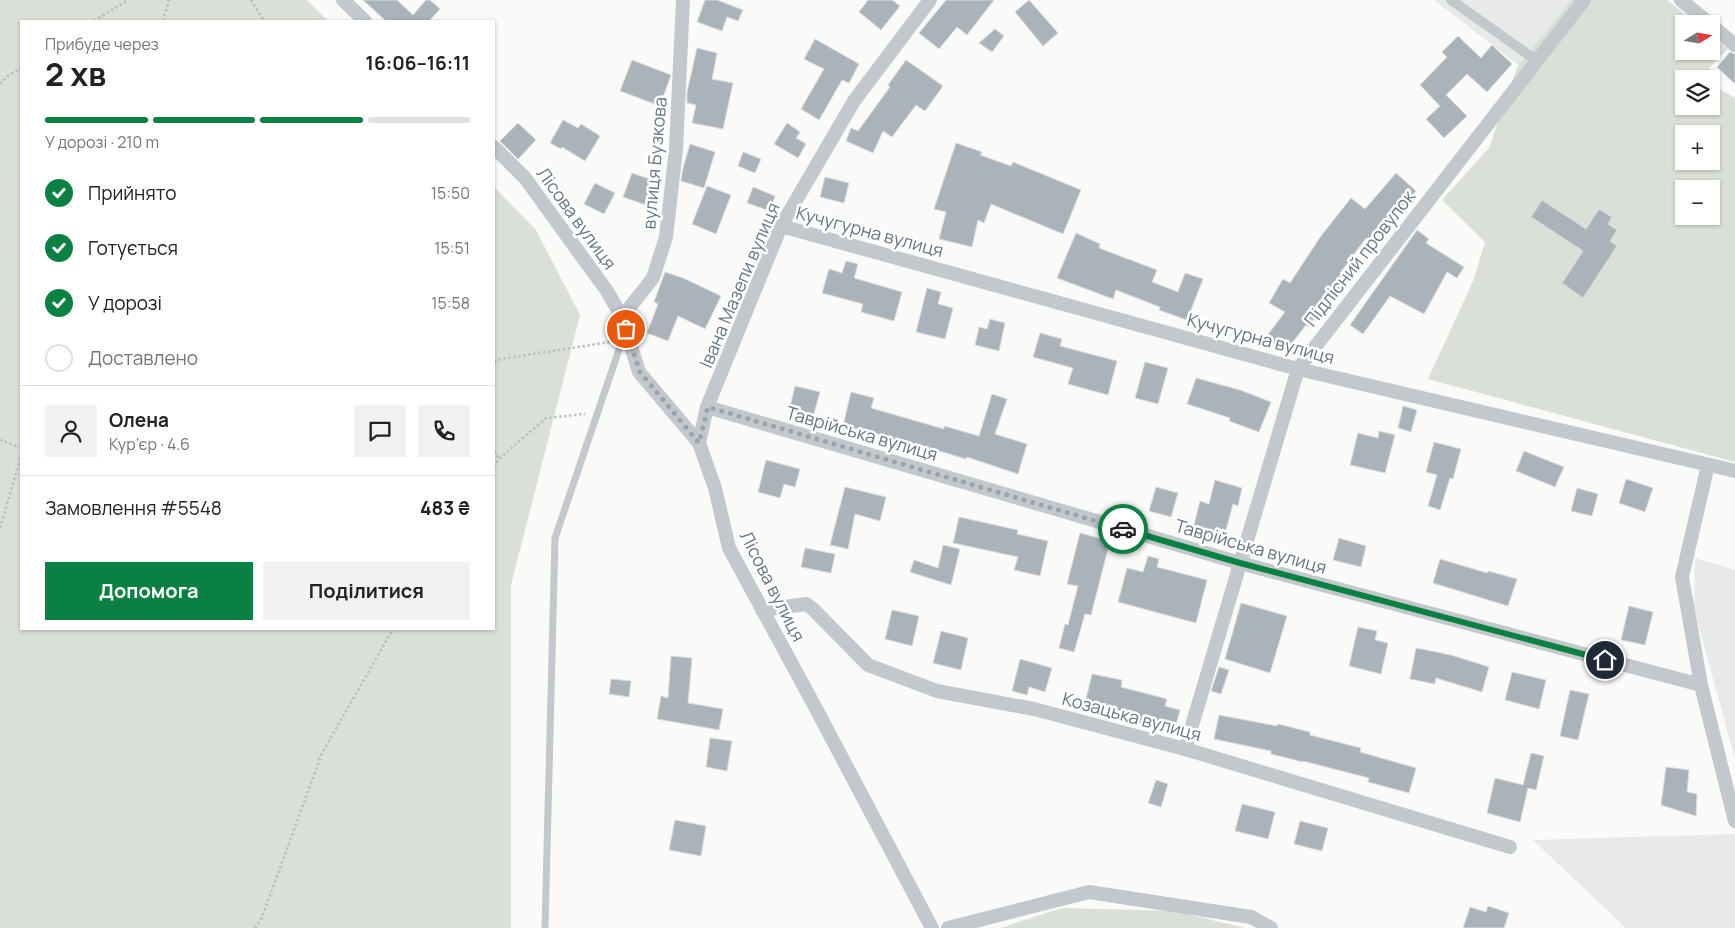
<!DOCTYPE html>
<html lang="uk">
<head>
<meta charset="utf-8">
<style>
	:root { --surface:#fff; --page:#f2f2f2; --text:#222; --muted:#767676; --line:#e0e0e0; --accent:#0b8043 }
	body { margin:0; font-family:Manrope,sans-serif; background:var(--page); color:var(--text); height:100vh; display:flex; flex-direction:column; font-size:19px; white-space:nowrap }
	* { box-sizing:border-box; margin:0 }
	p { font-size:16px; color:var(--muted) }
	.icon { flex:none; width:28px; height:28px; fill:none; stroke:currentColor; stroke-width:2; stroke-linecap:round; stroke-linejoin:round }
	.map { position:relative; flex:1; overflow:hidden }
	.drawer { position:absolute; left:20px; top:20px; width:475px; height:610px; display:flex; flex-direction:column; background:var(--surface); border-radius:0px; box-shadow:0 1px 4px #0004 }
	.drawer>* { flex:none }
	.needle { width:32px; rotate:79deg }
	.tools { position:absolute; left:1675px; top:15px; display:grid; gap:10px }
	.tools a { display:grid; place-items:center; width:45px; height:45px; border-radius:0px; background:var(--surface); box-shadow:0 1px 4px #0004; font-size:25px }
	.pin { position:absolute; display:grid; place-items:center; width:42px; height:42px; color:#fff; margin:-21px; border:2px solid #fff; border-radius:50%; box-shadow:0 1px 5px #0007 }
	.courier { position:absolute; display:grid; place-items:center; width:50px; height:50px; margin:-25px; border:4px solid #0b8043; border-radius:50%; background:#fff; color:#222; box-shadow:0 1px 6px #0007 }
	.head em { font-style:normal; font-weight:700 }
	.head div { display:flex; flex-direction:column-reverse }
	.head { display:flex; align-items:center; justify-content:space-between; height:85px; padding:0 25px }
	h1 { font-size:32px; font-weight:700; line-height:38px }
	.bar { display:grid; grid-template-columns:repeat(4,1fr); gap:8px 5px; align-content:center; height:60px; padding:0 25px }
	.bar i { height:6px; border-radius:4px; background:var(--line) }
	.bar .selected { background:var(--accent) }
	.bar p { grid-column:span 4 }
	.line { display:flex; align-items:center; gap:12px; padding:0 25px; border-top:1px solid var(--line) }
	.line div { flex:1 }
	.round { display:grid; place-items:center; flex:none; width:52px; height:52px; border-radius:0px; background:var(--page) }
	ol { padding:0 25px; list-style:none }
	li { display:flex; align-items:center; gap:15px; height:55px }
	li p { margin-inline-start:auto }
	li .icon { padding:5px; border-radius:50%; background:var(--accent); color:#fff; stroke-width:4 }
	li:last-child { color:var(--muted) }
	li i { width:28px; height:28px; border:2px solid var(--line); border-radius:50% }
	.button { display:flex; gap:10px; margin-top:auto; padding:10px 25px }
	.button a { flex:1; height:58px; border-radius:0px; background:var(--accent); color:#fff; font-size:20px; font-weight:700; line-height:58px; text-align:center }
	.button a+a { background:var(--page); color:var(--text) }
	.map>svg:first-child { display:block }
	.built { fill:#e8e9e9 }
	.green { fill:#dadfd7; fill-rule:evenodd }
	.building { fill:#aab3b9; stroke:#dcdcda }
	.lines { fill:none; stroke-linecap:round; stroke-linejoin:round }
	.path { stroke:#bbbfc2; stroke-width:2.5; stroke-dasharray:2.5 2.5; stroke-linecap:butt }
	.service { stroke:#c3c8cc; stroke-width:7 }
	.pedestrian { stroke:#c3c8cc; stroke-width:10 }
	.minor { stroke:#c3c8cc; stroke-width:14 }
	.done { stroke:#99a4ac; stroke-width:5; stroke-dasharray:0 9 }
	.route { stroke:#0b8043; stroke-width:6 }
	.labels { text-anchor:middle; dominant-baseline:central; stroke-width:5; stroke-linejoin:round; paint-order:stroke }
	.street-label { font-size:18px; fill:#657683; stroke:#fff }
</style>
</head>
<body>
<div class="map">
<svg width="1735" height="928" viewBox="0 0 1735 928">
	<rect width="100%" height="100%" fill="#fafaf8"/>
	<g class="built">
		<path d="M1434,0h137l-53,65z"/>
		<path d="M1695,558l40,12v189l-41,-150z"/>
		<path d="M1735,834v94h-109l-93,-88z"/>
	</g>
	<g class="green">
		<path d="M0,0h307l21,21h-307v608h473v-442l42,43 44,85 -69,270v343h-511z"/>
		<path d="M1571,0h96l30,24h-13v27h27v-15l17,13 -19,19 9,20 17,10v364l-307,-83 46,-100 11,-37 -43,-42 47,-52 29,-83zM1684,79h27v27h-27zM1684,134h27v27h-27zM1684,189h27v27h-27z"/>
		<path d="M1062,908l113,3 70,17h-245z"/>
	</g>
	<g class="building">
		<path d="M363,0h34l16,15 13,-15h4l10,9 -11,12h-43z"/>
		<path d="M705,0h12l26,10 -5,11 -11,-4 -5,14 -25,-9z"/>
		<path d="M868,0h24l8,6 -19,24 -22,-18z"/>
		<path d="M946,0h48l-27,35 -10,-8 -18,22 -20,-16z"/>
		<path d="M1029,0l29,33 -15,13 -28,-34z"/>
		<path d="M995,29l9,7 -12,16 -13,-9z"/>
		<path d="M1458,36l23,22 11,-13 20,19 -25,28 -20,-18 -21,21 21,21 -23,22 -18,-19 14,-13 -20,-21 27,-28 -5,-5z"/>
		<path d="M815,39l44,25 -10,19 -7,-3 -23,40 -18,-11 23,-40 -20,-10z"/>
		<path d="M697,48l20,5 -5,26 21,4 -10,46 -31,-6 4,-18 -9,-2v-11z"/>
		<path d="M1730,52l5,2v30l-18,-17z"/>
		<path d="M632,60l39,15 -11,31 -40,-15z"/>
		<path d="M906,60l37,26 -18,25 -9,-6 -24,32 -9,-6 -10,22 -27,-12 5,-13 7,3 32,-44 -2,-2z"/>
		<path d="M563,120l15,8 3,-4 19,12 -15,25 -23,-14 -1,2 -11,-6z"/>
		<path d="M518,123l18,17 -18,19 -18,-18z"/>
		<path d="M787,123l13,9 -4,6 10,6 -8,14 -24,-14z"/>
		<path d="M956,143l26,9 -2,3 31,11 2,-4 68,28 -18,44 -72,-30 -7,19 -6,-3 -6,27 -33,-8 7,-27 -12,-3z"/>
		<path d="M690,144l25,8 -11,36 -23,-7 2,-13z"/>
		<path d="M743,152l18,7 -6,14 -17,-7z"/>
		<path d="M632,173l26,9 -9,24 -26,-9z"/>
		<path d="M1396,173l20,18 -24,27 -2,-2 -19,25 -5,-3 -26,35 8,6 -16,23 -6,-4 -17,29 -3,-2 -21,27 -19,-15 19,-25 -16,-9 14,-24 7,4 31,-47 30,-38 14,11z"/>
		<path d="M825,177l24,6 -5,20 -24,-6z"/>
		<path d="M595,183l20,10 -11,21 -20,-10z"/>
		<path d="M707,186l24,9 -15,39 -24,-10z"/>
		<path d="M753,187l22,9 -5,15 -23,-8z"/>
		<path d="M1542,200l44,29 13,-20 13,8 -4,7 9,6 -7,11 7,5 -34,52 -21,-15 21,-32 -52,-34z"/>
		<path d="M1417,230l12,9 -3,4 38,24 -7,11 -10,-6 -23,42 -34,-18 -27,38 -13,-9z"/>
		<path d="M1076,233l24,11 -1,4 58,22 -5,12 26,10 7,-19 18,6 -16,41 -28,-10 1,-3 -44,-17 -3,9 -56,-21z"/>
		<path d="M846,261l12,3 -4,14 48,14 -8,29 -33,-9 2,-8 -41,-11 7,-24 13,4z"/>
		<path d="M665,272l18,6 38,18 -16,33 -27,-13 -10,25 -21,-8 11,-29 -4,-2z"/>
		<path d="M927,288l14,4 -3,12 15,4 -8,31 -29,-7z"/>
		<path d="M990,319l15,4 -6,28 -24,-6 4,-18 8,2z"/>
		<path d="M1040,333l22,6 -2,7 57,15 -9,34 -40,-11 5,-16 -40,-11z"/>
		<path d="M1145,362l23,6 -10,36 -23,-6z"/>
		<path d="M1196,378l44,12 31,12 -12,30 -30,-11 1,-3 -43,-14z"/>
		<path d="M795,386l25,6 -7,25 -24,-6z"/>
		<path d="M851,392l23,6 -3,10 73,21v-3l35,10 13,-42 15,5 -12,35 32,10 -9,30 -51,-17 -1,2 -50,-15 -2,7 -35,-10 2,-6 -38,-9z"/>
		<path d="M1403,406l14,4 -6,22 -13,-4z"/>
		<path d="M1379,431l16,4 -10,38 -35,-8 8,-32 20,5z"/>
		<path d="M1434,442l27,7 -8,30 -3,-1 -10,32 -12,-4 9,-31 -11,-3z"/>
		<path d="M1524,451l40,16 -9,20 -39,-16z"/>
		<path d="M766,460l34,9 -5,18 -11,-3 -4,14 -22,-6z"/>
		<path d="M1626,479l27,9 -8,24 -26,-9z"/>
		<path d="M1215,480l27,8 -4,18 -5,-2 -10,37 -31,-8 8,-32 9,3z"/>
		<path d="M845,487l41,10 -6,24 -25,-7 -7,35 -18,-4z"/>
		<path d="M1156,487l22,6 -7,24 -22,-6z"/>
		<path d="M1577,488l21,6 -6,22 -21,-5z"/>
		<path d="M959,517l59,13 -1,4 31,7 -8,35 -26,-6 4,-13 -65,-14z"/>
		<path d="M1080,533l30,8 -19,74 -6,-1 -11,38 -15,-4 6,-24 3,1 10,-39 -11,-2z"/>
		<path d="M1339,538l27,8 -5,21 -28,-7z"/>
		<path d="M943,545l17,4 -9,36 -41,-13 4,-12 24,8z"/>
		<path d="M805,548l30,6 -4,19 -30,-6z"/>
		<path d="M1148,556l11,3 -2,8 50,13 -11,43 -78,-21 9,-34 16,4z"/>
		<path d="M1440,559l47,14 1,-2 29,8 -9,27 -75,-23z"/>
		<path d="M1241,603l46,13 -17,57 -45,-14z"/>
		<path d="M1629,606l24,6 -8,33 -24,-5z"/>
		<path d="M892,610l27,6 -7,30 -27,-7z"/>
		<path d="M1358,627l19,4 -2,9 13,3 -7,31 -32,-8z"/>
		<path d="M941,631l27,7 -7,32 -28,-7z"/>
		<path d="M1416,648l35,7 38,12 -7,25 -46,-14 -1,6 -25,-5z"/>
		<path d="M671,656l21,2 -4,45 35,6 -4,21 -62,-11 4,-23 7,2z"/>
		<path d="M1020,659l32,9 -7,24 -16,-5 -2,8 -15,-4z"/>
		<path d="M1219,667l10,3 -8,24 -10,-3z"/>
		<path d="M1512,672l34,8 -7,29 -34,-9z"/>
		<path d="M1092,674l30,6 -1,7 46,12 -2,7 15,4 -6,22 -42,-11 2,-7 -49,-11z"/>
		<path d="M611,679l20,2 -2,16 -20,-3z"/>
		<path d="M1570,690l19,4 -11,46 -18,-4z"/>
		<path d="M1219,715l58,11 1,-2 32,8v3l51,13 -1,4 56,16 -7,25 -41,-11 1,-4 -66,-17v1l-32,-8v-3l-57,-12z"/>
		<path d="M710,738l22,3 -5,30 -21,-4z"/>
		<path d="M1531,753l13,3 -8,34 -8,-2 -8,34 -33,-9 8,-35 28,7z"/>
		<path d="M1666,767l23,3 -2,22 10,2 -1,22 -35,-11z"/>
		<path d="M1156,780l12,4 -7,23 -13,-4z"/>
		<path d="M1242,804l33,8 -7,27 -33,-8z"/>
		<path d="M675,820l31,6 -5,30 -32,-6z"/>
		<path d="M1300,821l28,7 -6,23 -28,-7z"/>
		<path d="M1488,906l21,7 -5,15h-41l7,-21 16,5z"/>
	</g>
	<g class="lines">
		<g class="path">
			<path d="M251,0l13,21"/>
			<path d="M94,21l34,-21"/>
			<path d="M163,21l6,-21"/>
			<path d="M0,84l8,-8 13,-8"/>
			<path d="M494,362l7,-3 109,-17"/>
			<path d="M0,440l21,8"/>
			<path d="M494,451l5,8"/>
			<path d="M494,467l5,-8 47,-41 39,-4"/>
			<path d="M0,528l21,-72"/>
			<path d="M255,928l6,-8 61,-167 71,-124"/>
		</g>
		<path class="service" d="M545,928l10,-390 70,-206"/>
		<path class="pedestrian" d="M1451,0l85,60"/>
		<g class="minor">
			<path d="M343,0l22,21"/>
			<path d="M1681,0l29,24"/>
			<path d="M1711,25l24,20"/>
			<path d="M494,147l31,31 82,113 15,26 17,55 60,71 16,45 14,60 84,155 119,225"/>
			<path d="M781,226l517,143 437,102"/>
			<path d="M622,317l31,-39 13,-41 10,-88 7,-149"/>
			<path d="M707,407l533,156 461,122"/>
			<path d="M699,443l8,-36 74,-181 73,-125 76,-101"/>
			<path d="M1708,465l-26,112 19,108 34,136"/>
			<path d="M762,610l44,-6 7,5 55,56 69,26 97,18 151,40 325,98"/>
			<path d="M1185,749l113,-380 286,-369"/>
			<path d="M948,928l141,-36 162,25 20,11"/>
		</g>
	</g>
	<g class="lines">
		<path class="done" d="M626,329l14,43 59,71 9,-36 415,122"/>
		<path class="route" d="M1123,529l117,34 365,97"/>
	</g>
	<g class="labels">
		<g class="street-label">
			<text transform="translate(654 163) rotate(-85)">вулиця Бузкова</text>
			<text transform="translate(577 218) rotate(54)">Лісова вулиця</text>
			<text transform="translate(870 231) rotate(15)">Кучугурна вулиця</text>
			<text transform="translate(1359 258) rotate(-52)">Підлісний провулок</text>
			<text transform="translate(739 285) rotate(-67)">Івана Мазепи вулиця</text>
			<text transform="translate(1261 338) rotate(15)">Кучугурна вулиця</text>
			<text transform="translate(862 433) rotate(16)">Таврійська вулиця</text>
			<text transform="translate(1251 546) rotate(16)">Таврійська вулиця</text>
			<text transform="translate(773 586) rotate(63)">Лісова вулиця</text>
			<text transform="translate(1132 716) rotate(15)">Козацька вулиця</text>
		</g>
	</g>
</svg>
<div class="tools">
<a><svg class="needle" viewBox="-14 -14 28 28"><path d="M0-13l5 13h-10z" fill="#e53935"/><path d="M0 13l5-13h-10z" fill="#767676"/></svg></a>
<a><svg class="icon" aria-label="layers" viewBox="0 0 24 24"><path d="M12 4l9 5-9 5-9-5zM3 14l9 5 9-5"/></svg></a>
<a>+</a>
<a>−</a>
</div>
<div class="pin" style="left:626px;top:329px;background:#ea580c"><svg class="icon" aria-label="bag" viewBox="0 0 24 24"><path d="M5 8h14l-1 12H6zM9 8a3 3 0 0 1 6 0"/></svg></div>
<div class="pin" style="left:1605px;top:660px;background:#1f2937"><svg class="icon" aria-label="home" viewBox="0 0 24 24"><path d="M3 11l9-7 9 7M6 9v11h12V9"/></svg></div>
<div class="courier" style="left:1123px;top:529px"><svg class="icon" aria-label="car" viewBox="0 0 24 24"><path d="M5 17H2v-5l4-1 3-4h7l3 4 3 1v5h-3M9 17h6M6 11h13"/><circle cx="7" cy="17" r="2"/><circle cx="17" cy="17" r="2"/></svg></div>
<section class="drawer">
<div class="head"><div><h1>2 хв</h1><p>Прибуде через</p></div><em>16:06–16:11</em></div>
<div class="bar"><i class="selected"></i><i class="selected"></i><i class="selected"></i><i></i><p>У дорозі · 210 m</p></div>
<ol>
<li><svg class="icon" aria-label="check" viewBox="0 0 24 24"><path d="M5 12l5 5 9-10"/></svg>Прийнято<p>15:50</p></li>
<li><svg class="icon" aria-label="check" viewBox="0 0 24 24"><path d="M5 12l5 5 9-10"/></svg>Готується<p>15:51</p></li>
<li><svg class="icon" aria-label="check" viewBox="0 0 24 24"><path d="M5 12l5 5 9-10"/></svg>У дорозі<p>15:58</p></li>
<li><i></i>Доставлено</li>
</ol>
<div class="line" style="height:90px"><a class="round"><svg class="icon" aria-label="person" viewBox="0 0 24 24"><circle cx="12" cy="8" r="4"/><path d="M4 21q1-7 8-7t8 7"/></svg></a><div><b>Олена</b><p>Кур’єр · 4.6</p></div><a class="round"><svg class="icon" aria-label="chat" viewBox="0 0 24 24"><path d="M4 5h16v11H9l-5 4z"/></svg></a><a class="round"><svg class="icon" aria-label="phone" viewBox="0 0 24 24"><path d="M5 4h4l2 5-3 2q2 4 5 5l2-3 5 2v4C11 20 4 13 5 4z"/></svg></a></div>
<div class="line" style="height:65px"><div>Замовлення #5548</div><b>483 ₴</b></div>
<div class="button"><a>Допомога</a><a>Поділитися</a></div>
</section>
</div>
</body>
</html>
